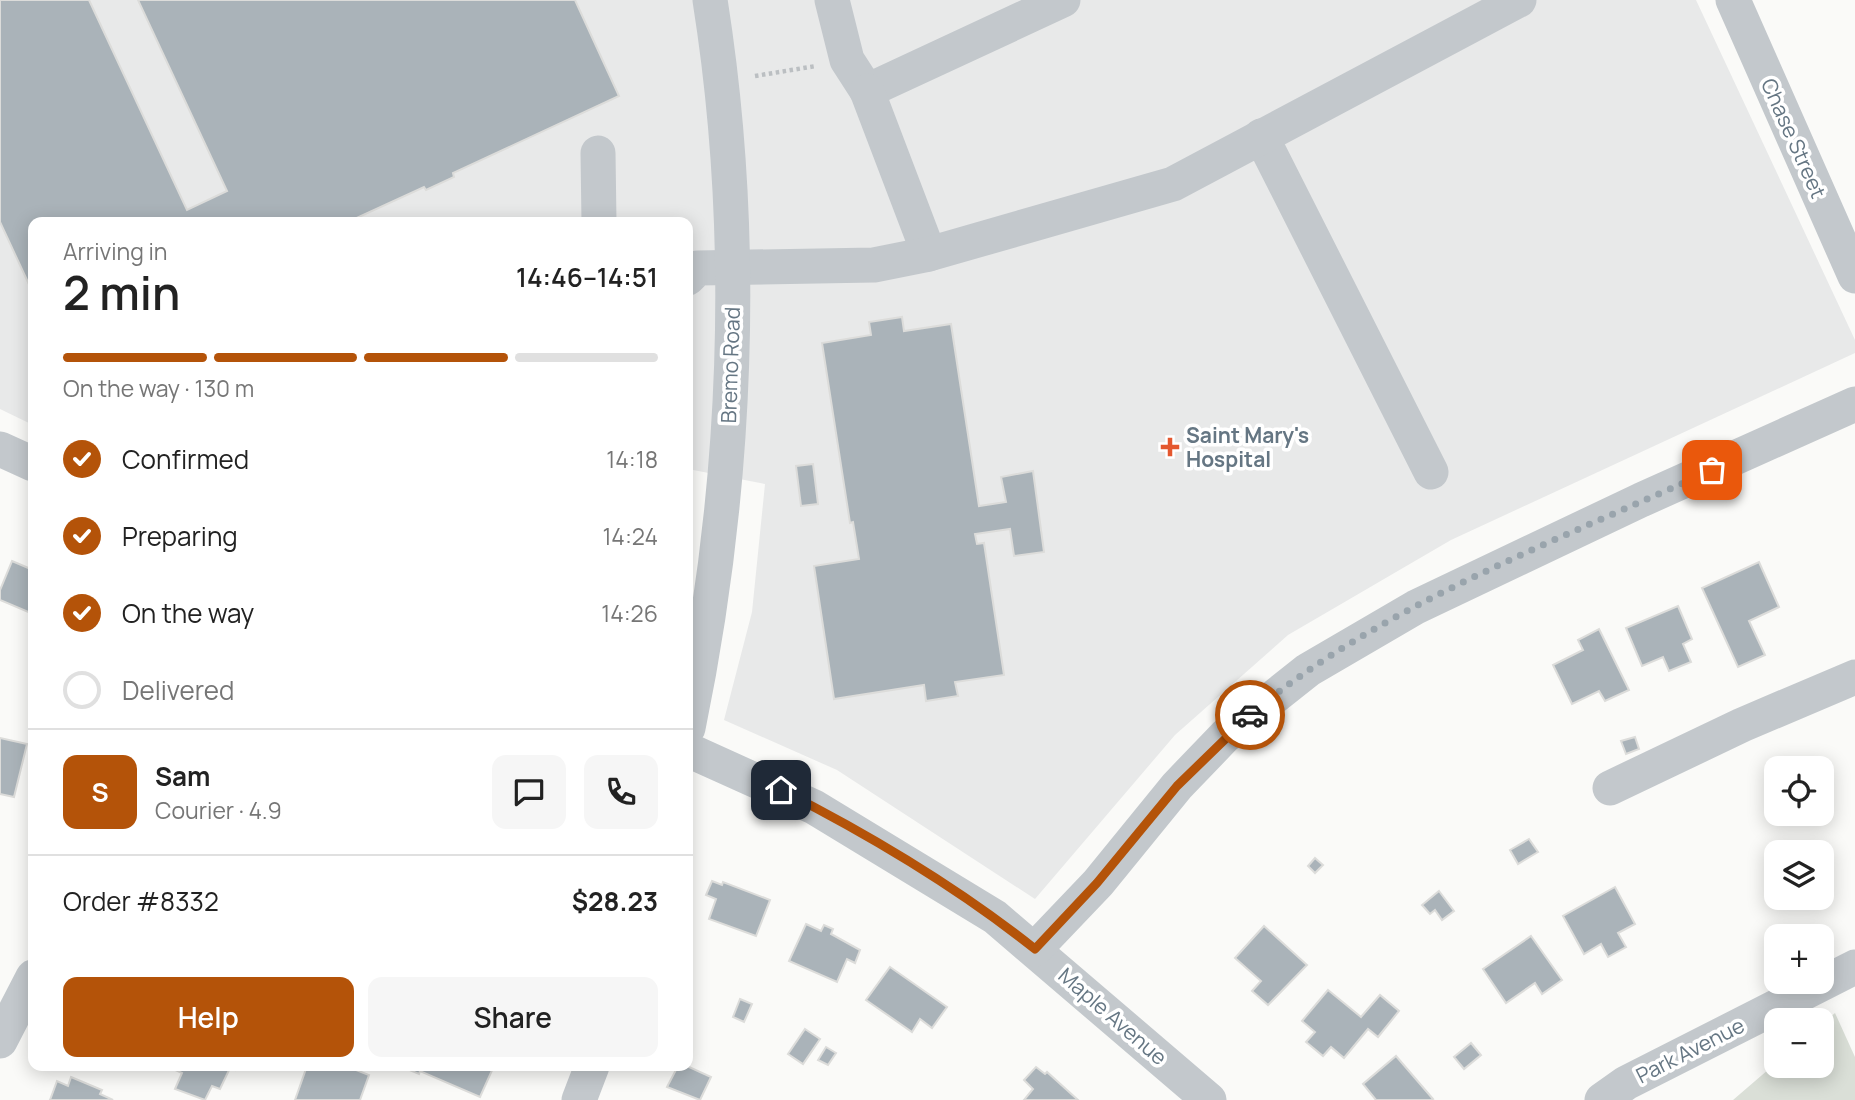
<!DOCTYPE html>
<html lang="en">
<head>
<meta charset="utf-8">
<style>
	:root { --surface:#fff; --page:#f6f6f6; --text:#222; --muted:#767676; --line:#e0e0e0; --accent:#b45309 }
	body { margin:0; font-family:Manrope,sans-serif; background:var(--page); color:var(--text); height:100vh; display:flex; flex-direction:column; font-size:26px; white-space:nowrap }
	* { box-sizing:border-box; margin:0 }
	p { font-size:23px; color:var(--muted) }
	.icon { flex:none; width:38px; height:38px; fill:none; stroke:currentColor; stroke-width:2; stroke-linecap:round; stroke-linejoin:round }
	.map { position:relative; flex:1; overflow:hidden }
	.details { position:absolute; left:28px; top:217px; width:665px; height:854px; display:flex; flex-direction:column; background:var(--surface); border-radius:14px; box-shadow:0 4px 18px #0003 }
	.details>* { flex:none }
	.tools { position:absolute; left:1764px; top:756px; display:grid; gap:14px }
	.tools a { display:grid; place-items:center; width:70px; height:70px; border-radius:14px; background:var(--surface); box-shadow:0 4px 18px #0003; font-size:35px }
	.pin { position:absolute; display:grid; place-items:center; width:60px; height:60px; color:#fff; margin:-30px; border-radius:14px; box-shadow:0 4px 10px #0006 }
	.courier { position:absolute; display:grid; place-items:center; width:70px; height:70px; margin:-35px; border:5px solid #b45309; border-radius:50%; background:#fff; color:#222; box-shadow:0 2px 9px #0007 }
	.summary em { font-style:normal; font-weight:600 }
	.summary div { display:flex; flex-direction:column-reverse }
	.summary { display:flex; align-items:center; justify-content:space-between; height:119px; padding:0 35px }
	h1 { font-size:46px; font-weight:600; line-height:52px }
	.bar { display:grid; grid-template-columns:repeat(4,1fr); gap:10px 7px; align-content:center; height:84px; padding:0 35px }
	.bar i { height:9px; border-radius:5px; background:var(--line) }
	.bar .on { background:var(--accent) }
	.bar p { grid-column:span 4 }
	.line { display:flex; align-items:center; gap:18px; padding:0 35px; border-top:2px solid var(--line) }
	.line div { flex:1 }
	.round { display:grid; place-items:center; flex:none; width:74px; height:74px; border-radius:14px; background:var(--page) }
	ol { padding:0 35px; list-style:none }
	li { display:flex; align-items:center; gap:21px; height:77px }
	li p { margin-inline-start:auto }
	li .icon { padding:7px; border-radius:50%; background:var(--accent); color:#fff; stroke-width:4 }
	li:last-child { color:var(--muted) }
	li i { width:38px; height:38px; border:4px solid var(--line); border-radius:50% }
	.cta { display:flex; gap:14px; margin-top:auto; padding:14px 35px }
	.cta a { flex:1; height:80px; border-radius:14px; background:var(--accent); color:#fff; font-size:28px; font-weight:600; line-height:80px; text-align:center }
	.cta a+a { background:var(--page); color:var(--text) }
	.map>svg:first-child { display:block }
	.built { fill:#e8e9e9 }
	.green { fill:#dadfd7 }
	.building { fill:#aab3b9; stroke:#dcdcda; stroke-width:2 }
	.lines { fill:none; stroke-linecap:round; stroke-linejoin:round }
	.path { stroke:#bbbfc2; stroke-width:4.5; stroke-dasharray:3.5 3.5; stroke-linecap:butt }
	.minor { stroke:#c3c8cc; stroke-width:35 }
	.done { stroke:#99a4ac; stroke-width:7; stroke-dasharray:0 12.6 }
	.route { stroke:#b45309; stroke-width:9 }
	.poi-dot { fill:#e4572e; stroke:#fff; stroke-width:2.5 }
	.labels { text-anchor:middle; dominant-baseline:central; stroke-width:7; stroke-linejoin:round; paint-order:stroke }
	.street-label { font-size:21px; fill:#657683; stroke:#fff }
	.poi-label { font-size:21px; font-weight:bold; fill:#657683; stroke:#fff; text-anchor:start }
</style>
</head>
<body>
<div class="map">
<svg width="1855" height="1100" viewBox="0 0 1855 1100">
	<rect width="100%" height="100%" fill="#fafaf8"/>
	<path class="built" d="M0,0h1696l159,340v13l-404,187 -163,95 -113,100 -140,164 -198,-129 -113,-50 28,-108 13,-128 -77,-15v-247h-655v203l-33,-16z"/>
	<path class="green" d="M1835,1013l20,44v43h-122l43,-37v3h46v-42z"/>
	<g class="building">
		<path d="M0,0h89l98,210 40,-19 -89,-191h437l44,96 -166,77 1,4 -28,13 -2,-3 -76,35h-315v71l-33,-71z"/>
		<path d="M902,317l2,14 47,-7 28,182 27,-4 -5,-25 32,-6 11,81 -30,4 -4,-27 -35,5 2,10 7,-1 20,132 -49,7 3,14 -32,5 -2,-16 -90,14 -20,-133 45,-7 -6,-37 -3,1 -28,-180 49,-8 -2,-13z"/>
		<path d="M813,464l5,40 -17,2 -5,-40z"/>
		<path d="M12,561l21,9v44l-33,-14v-10z"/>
		<path d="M1759,562l20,45 -30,14 16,34 -27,12 -36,-79z"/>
		<path d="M1678,606l14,33 -9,5 8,18 -22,9 -6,-14 -21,9 -16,-38z"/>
		<path d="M1599,629l30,61 -24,11 -6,-10 -27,13 -19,-39 30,-15 -5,-10z"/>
		<path d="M1635,737l4,12 -13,5 -5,-13z"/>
		<path d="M0,738l27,6 -13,53 -14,-3z"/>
		<path d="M1529,839l9,13 -20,12 -8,-14z"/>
		<path d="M1315,858l8,7 -8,8 -7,-7z"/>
		<path d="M712,881l10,4 1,-3 47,18 -14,36 -47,-17 7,-20 -10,-4z"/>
		<path d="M1615,887l20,37 -17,9 8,14 -18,10 -7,-13 -17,10 -21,-38z"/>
		<path d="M1439,891l15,20 -12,9 -7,-10 -5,4 -8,-9z"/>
		<path d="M806,924l15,7 3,-6 9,4 -2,5 29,16 -5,13 -8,-4 -10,23 -48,-21z"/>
		<path d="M1264,926l43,39 -39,40 -16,-14 9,-10 -26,-23z"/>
		<path d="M1531,936l31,44 -20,14 -7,-11 -29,20 -23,-34z"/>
		<path d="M890,967l57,40 -15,21 -12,-9 -8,13 -46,-32z"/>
		<path d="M1328,990l33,27 19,-22 19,16 -21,26 -10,-8 -24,29 -13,-11 -8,9 -17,-14 9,-10 -13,-11z"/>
		<path d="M740,999l12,5 -8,18 -11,-5z"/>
		<path d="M805,1029l15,10 -17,25 -15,-10z"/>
		<path d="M1471,1043l10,12 -17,14 -10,-12z"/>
		<path d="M826,1047l10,6 -8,12 -10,-5z"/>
		<path d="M1396,1056l37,43 -2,1h-55l-13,-16z"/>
		<path d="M174,1066h62l-1,4 -5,-2 -10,21 -8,-3 -7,14 -30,-11 7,-16 -9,-4z"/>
		<path d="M307,1066h39l23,9 -9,25h-65z"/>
		<path d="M400,1066h94l-14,31 -60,-26 -1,3z"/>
		<path d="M678,1066h9l24,11 -11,23 -33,-13z"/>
		<path d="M1036,1067l9,7 2,-2 31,28h-54l9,-11 -9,-9z"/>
		<path d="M71,1077l31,13 -2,4 13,6h-63l7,-19 11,5z"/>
	</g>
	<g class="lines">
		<path class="path" d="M755,76l61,-10"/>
		<g class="minor">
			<path d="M832,0l15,60 20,31 196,-91"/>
			<path d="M1733,0l122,276"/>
			<path d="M867,91l62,163"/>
			<path d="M1261,136l170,336"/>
			<path d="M598,153l1,69"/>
			<path d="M688,278l10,-10 176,-3 55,-11 244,-70 346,-184"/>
			<path d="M0,449l33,15"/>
			<path d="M688,728c49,-238 60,-488 22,-728"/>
			<path d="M688,750l126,57 181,110 214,183"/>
			<path d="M1610,788l132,-63 113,-48"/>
			<path d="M1035,949l63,-66 79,-97 48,-50 83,-66 108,-63 225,-107 214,-96"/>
			<path d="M0,1041l33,-64"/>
			<path d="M579,1100l13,-34"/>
			<path d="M1602,1100l24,-17 229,-116"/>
		</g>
	</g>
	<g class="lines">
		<path class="done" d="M1250,715c126,-108 312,-176 462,-245"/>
		<path class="route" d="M781,790c89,45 176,97 254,159l62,-66 80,-97 73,-71"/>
	</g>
	<path class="poi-dot" d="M1166.5 436.5h7v7h7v7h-7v7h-7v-7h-7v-7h7z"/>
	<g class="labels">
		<g class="street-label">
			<text transform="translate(1794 138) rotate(66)">Chase Street</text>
			<text transform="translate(730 365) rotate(-88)">Bremo Road</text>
			<text transform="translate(1113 1016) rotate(41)">Maple Avenue</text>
			<text transform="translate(1690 1050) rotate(-27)">Park Avenue</text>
		</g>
		<g class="poi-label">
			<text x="1186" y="435">Saint Mary's<tspan x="1186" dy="24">Hospital</tspan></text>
		</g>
	</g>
</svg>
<div class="tools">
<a><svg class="icon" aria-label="locate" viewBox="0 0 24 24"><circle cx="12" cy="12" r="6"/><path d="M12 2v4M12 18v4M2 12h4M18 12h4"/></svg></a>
<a><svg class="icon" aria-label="layers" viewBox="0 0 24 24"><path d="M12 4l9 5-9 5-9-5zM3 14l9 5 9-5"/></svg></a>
<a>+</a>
<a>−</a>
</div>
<div class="pin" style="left:1712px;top:470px;background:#ea580c"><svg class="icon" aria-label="bag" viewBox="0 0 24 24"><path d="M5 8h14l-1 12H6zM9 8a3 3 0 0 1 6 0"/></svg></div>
<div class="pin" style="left:781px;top:790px;background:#1f2937"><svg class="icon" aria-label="home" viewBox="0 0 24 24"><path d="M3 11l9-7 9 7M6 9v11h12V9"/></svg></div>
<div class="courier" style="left:1250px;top:715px"><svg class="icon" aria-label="car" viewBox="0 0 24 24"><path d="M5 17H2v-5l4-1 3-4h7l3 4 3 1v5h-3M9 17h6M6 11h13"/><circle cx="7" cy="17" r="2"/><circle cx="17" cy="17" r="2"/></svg></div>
<section class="details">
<div class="summary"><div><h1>2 min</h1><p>Arriving in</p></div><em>14:46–14:51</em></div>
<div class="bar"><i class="on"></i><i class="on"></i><i class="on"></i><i></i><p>On the way · 130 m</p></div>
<ol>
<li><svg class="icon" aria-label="check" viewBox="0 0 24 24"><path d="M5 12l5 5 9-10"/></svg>Confirmed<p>14:18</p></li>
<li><svg class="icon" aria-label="check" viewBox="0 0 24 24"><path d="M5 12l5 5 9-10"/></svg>Preparing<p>14:24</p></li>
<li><svg class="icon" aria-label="check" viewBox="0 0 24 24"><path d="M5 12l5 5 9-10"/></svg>On the way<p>14:26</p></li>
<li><i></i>Delivered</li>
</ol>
<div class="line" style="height:126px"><b class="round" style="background:var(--accent);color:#fff">S</b><div><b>Sam</b><p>Courier · 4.9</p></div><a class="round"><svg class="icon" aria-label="chat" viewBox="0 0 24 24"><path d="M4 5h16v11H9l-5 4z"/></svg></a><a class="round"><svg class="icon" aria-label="phone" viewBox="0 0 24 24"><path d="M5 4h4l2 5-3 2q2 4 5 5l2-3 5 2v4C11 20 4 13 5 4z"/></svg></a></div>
<div class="line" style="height:91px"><div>Order #8332</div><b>$28.23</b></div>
<div class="cta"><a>Help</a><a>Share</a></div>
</section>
</div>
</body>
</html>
